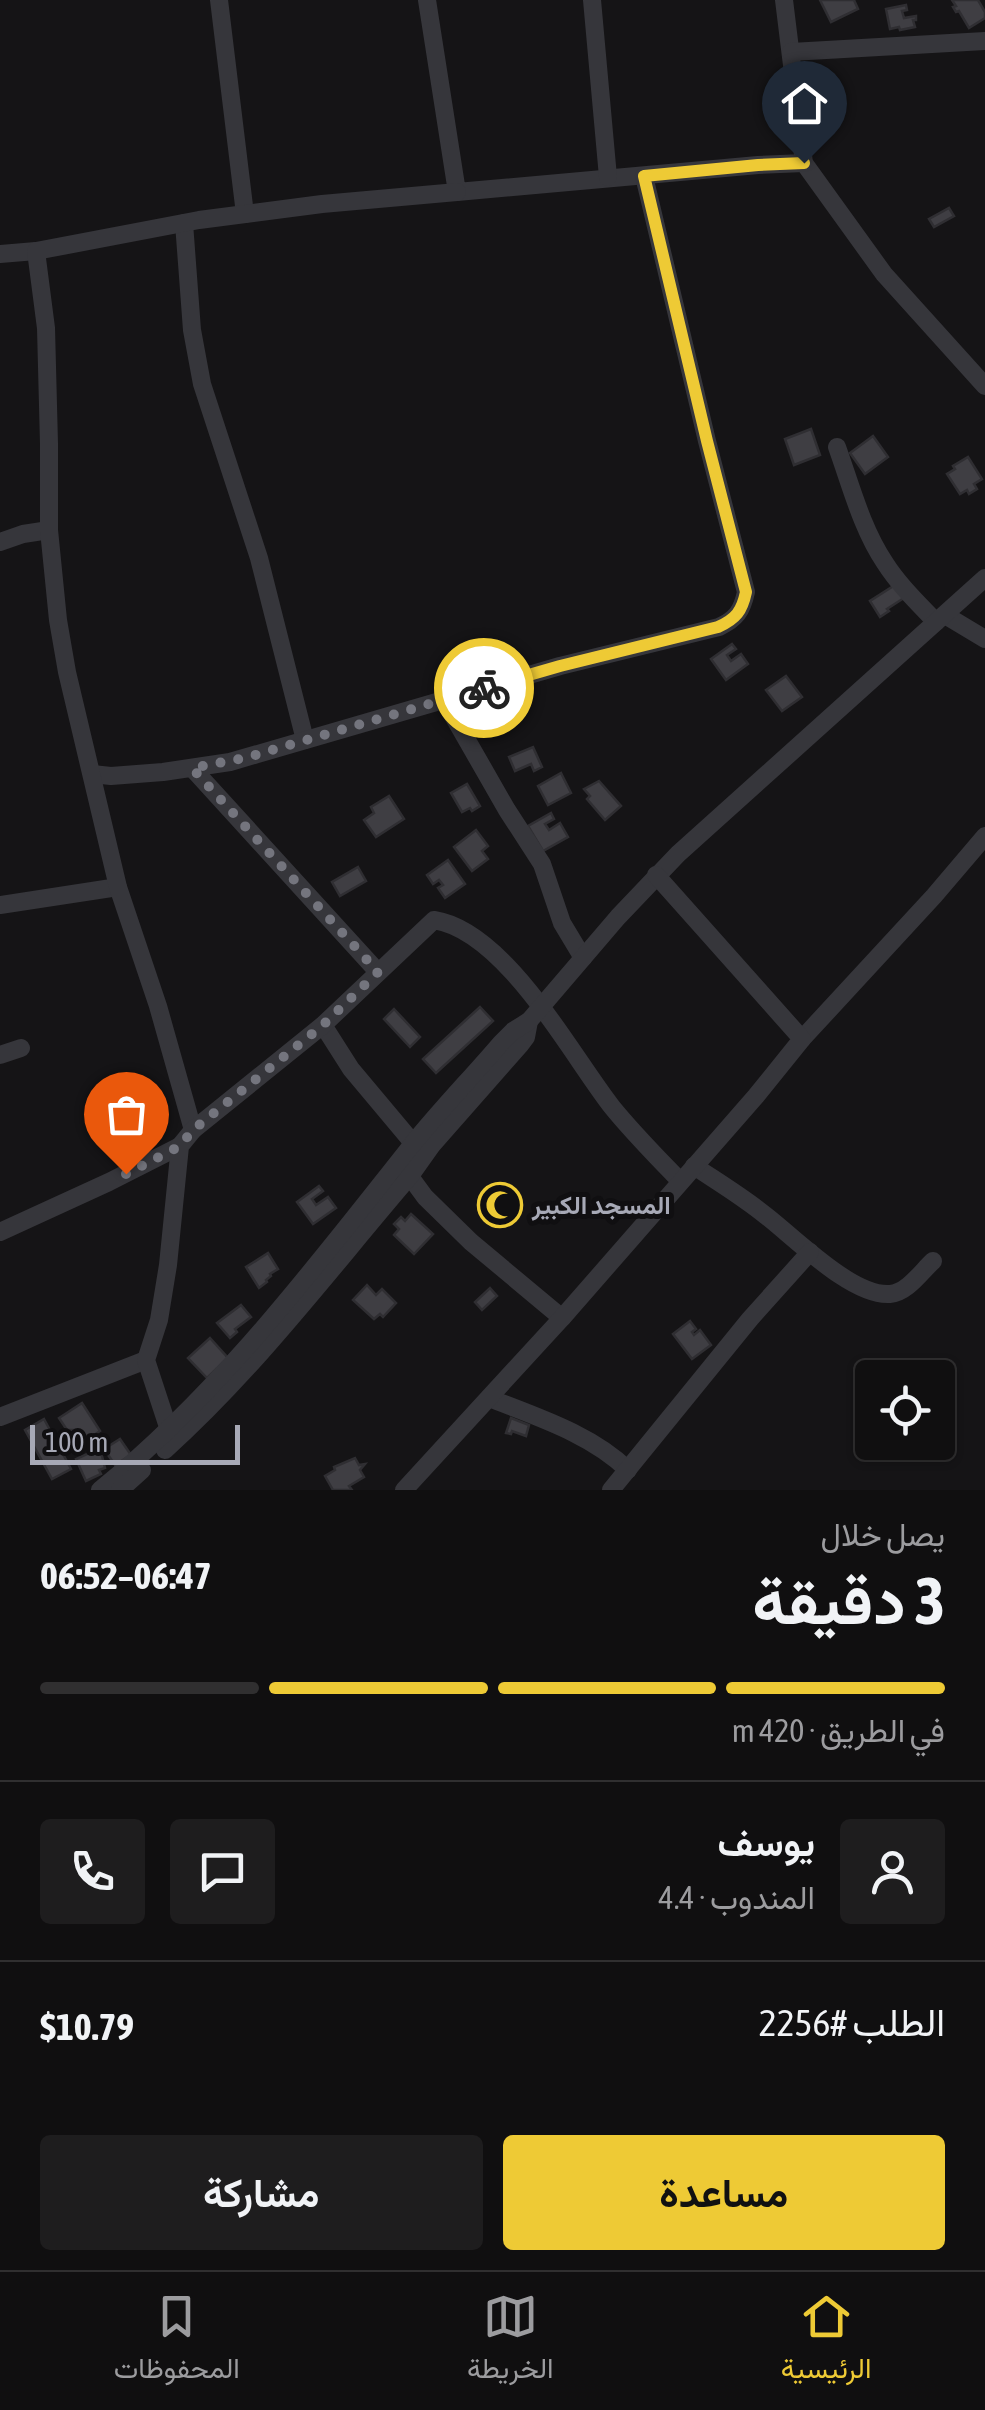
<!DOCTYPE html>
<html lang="ar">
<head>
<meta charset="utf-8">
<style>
	:root { --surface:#100f10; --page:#1e1d1e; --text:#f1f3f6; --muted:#9c9c9f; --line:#302f30; --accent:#eeca35 }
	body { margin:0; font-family:"Asap Condensed",Vazirmatn,sans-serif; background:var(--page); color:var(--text); direction:rtl; height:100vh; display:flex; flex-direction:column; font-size:38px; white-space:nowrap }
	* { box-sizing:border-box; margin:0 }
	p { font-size:32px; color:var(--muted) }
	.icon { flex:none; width:55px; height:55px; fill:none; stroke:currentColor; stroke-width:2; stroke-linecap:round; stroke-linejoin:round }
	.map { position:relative; height:1490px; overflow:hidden; direction:ltr }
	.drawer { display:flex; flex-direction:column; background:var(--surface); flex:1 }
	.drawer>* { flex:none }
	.controls { position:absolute; left:855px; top:1360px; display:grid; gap:20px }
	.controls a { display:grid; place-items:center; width:100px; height:100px; border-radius:10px; background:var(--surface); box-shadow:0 2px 8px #0004,0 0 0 2px var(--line); font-size:50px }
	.scale { position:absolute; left:30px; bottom:25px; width:210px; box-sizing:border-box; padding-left:10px; border:5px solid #a7a9b6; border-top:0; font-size:28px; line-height:35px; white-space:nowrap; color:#a7a9b6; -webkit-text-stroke:8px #100f11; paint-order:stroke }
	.pin { position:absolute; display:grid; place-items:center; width:85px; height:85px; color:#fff; margin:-102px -42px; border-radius:50% 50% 50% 0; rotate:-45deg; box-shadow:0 0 10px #0007 }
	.pin .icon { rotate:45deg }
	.courier { position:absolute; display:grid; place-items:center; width:100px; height:100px; margin:-50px; border:8px solid #eeca35; border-radius:50%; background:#fff; color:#222; box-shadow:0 2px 12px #0007 }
	.overview em { font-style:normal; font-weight:700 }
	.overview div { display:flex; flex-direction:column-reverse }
	.overview { display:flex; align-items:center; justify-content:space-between; height:170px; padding:0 40px }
	h1 { font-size:65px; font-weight:700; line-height:75px }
	.bar { display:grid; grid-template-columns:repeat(4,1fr); gap:15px 10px; align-content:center; height:120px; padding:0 40px }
	.bar i { height:12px; border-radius:8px; background:var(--line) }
	.bar .current { background:var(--accent) }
	.bar p { grid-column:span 4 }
	.line { display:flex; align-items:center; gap:25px; padding:0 40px; border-top:2px solid var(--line) }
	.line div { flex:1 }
	.round { display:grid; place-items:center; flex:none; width:105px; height:105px; border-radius:10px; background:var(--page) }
	.primary-button { display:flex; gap:20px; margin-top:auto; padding:20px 40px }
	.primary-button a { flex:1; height:115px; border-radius:10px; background:var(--accent); color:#111; font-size:40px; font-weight:700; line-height:115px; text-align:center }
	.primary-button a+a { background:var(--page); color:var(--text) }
	.menu { display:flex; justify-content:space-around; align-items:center; height:140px; border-top:2px solid var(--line); background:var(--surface); font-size:28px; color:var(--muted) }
	.menu a { display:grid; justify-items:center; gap:5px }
	.menu .current { color:var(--accent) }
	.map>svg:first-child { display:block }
	.building { fill:#3f3e43; stroke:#2f2e32; stroke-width:2.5 }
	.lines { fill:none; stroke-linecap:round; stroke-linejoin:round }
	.minor { stroke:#36363b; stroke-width:18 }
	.done { stroke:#74757e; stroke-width:10; stroke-dasharray:0 18 }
	.route { stroke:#eeca35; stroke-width:12 }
	.labels { text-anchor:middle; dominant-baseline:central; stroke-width:10; stroke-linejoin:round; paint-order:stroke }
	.poi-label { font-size:25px; font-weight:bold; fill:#a7a9b6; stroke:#100f11; text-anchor:start }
</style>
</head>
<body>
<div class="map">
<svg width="985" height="1490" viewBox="0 0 985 1490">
	<rect width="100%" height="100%" fill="#151416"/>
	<g class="building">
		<path d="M820,0h34l4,9 -27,13z"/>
		<path d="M952,0h26l7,12v6l-16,10 -10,-17 -3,1 -3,-5 3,-1z"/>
		<path d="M906,5l1,5 -5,1 2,7 12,-2v4h-3l2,7 -15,3 -1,-3 -9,2 -4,-20z"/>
		<path d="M949,208l5,8 -20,11 -5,-8z"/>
		<path d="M811,429l9,26 -26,10 -9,-26z"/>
		<path d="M873,436l15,21 -23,17 -15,-21z"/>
		<path d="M968,457l14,22 -8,5 3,5 -8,5 -2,-4 -7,4 -13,-20 8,-5 -2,-3z"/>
		<path d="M895,585l9,13 -17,11 2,2 -9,6 -10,-16z"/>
		<path d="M732,644l4,5 -9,6 4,6 10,-7 7,10 -22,16 -15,-21z"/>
		<path d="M786,676l16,21 -20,14 -16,-21z"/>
		<path d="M533,747l9,20 -8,4 -3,-7 -16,7 -6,-14z"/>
		<path d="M561,773l10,20 -23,12 -10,-19z"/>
		<path d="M599,781l22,25 -16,14 -18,-21 3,-3 -6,-7z"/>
		<path d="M467,784l13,22 -8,5 -2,-3 -8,4 -11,-19z"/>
		<path d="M389,796l15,23 -28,18 -12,-17 10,-7 -3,-6z"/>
		<path d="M551,813l3,6 -9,5 4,6 11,-7 8,14 -25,14 -15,-25z"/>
		<path d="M476,830l12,16 -6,5 6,8 -16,12 -18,-24z"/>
		<path d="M448,860l17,24 -20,14 -7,-10 5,-3 -4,-5 -6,4 -6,-9z"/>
		<path d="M358,867l8,14 -26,15 -8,-14z"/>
		<path d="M480,1007l13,14 -57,52 -13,-14z"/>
		<path d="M394,1009l26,28 -10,10 -26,-28z"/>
		<path d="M319,1186l4,5 -11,8 4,6 12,-8 8,11 -23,16 -16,-22z"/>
		<path d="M411,1214l22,20 -19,20 -20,-19 5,-6 -5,-5 7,-7 4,4z"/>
		<path d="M268,1253l10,16 -8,5 1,2 -5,4 1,2 -8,6 -13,-21z"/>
		<path d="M367,1285l9,10 6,-6 14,14 -13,14 -3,-3 -6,5 -21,-19z"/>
		<path d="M490,1288l7,8 -15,14 -7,-8z"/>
		<path d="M241,1305l10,12 -16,12 2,3 -7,6 -13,-15z"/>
		<path d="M690,1321l6,8 -4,3 2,3 6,-5 11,15 -19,14 -19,-25z"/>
		<path d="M210,1338l18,20 -21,20 -19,-20z"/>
		<path d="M82,1403l18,28 -18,12 -9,-13h-6l-8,-12z"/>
		<path d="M511,1418l18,7 -3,11 -14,-5 -1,3 -5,-1z"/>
		<path d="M44,1419l27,50 -19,10 -27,-49z"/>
		<path d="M120,1439l11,16 -16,10 -11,-16z"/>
		<path d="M100,1448l5,20 -6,2 2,4 -15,7 -10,-22z"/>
		<path d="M355,1458l4,7 6,-1 -5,6 4,7 -15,9 3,4h-19l-8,-14 10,-6 -1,-3z"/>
	</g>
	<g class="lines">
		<g class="minor">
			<path d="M219,0l26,214"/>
			<path d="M427,0l30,192 301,-27 46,-2"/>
			<path d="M592,0l16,177"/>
			<path d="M784,0l20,163 80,111 101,112"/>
			<path d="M791,52l194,-11"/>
			<path d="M184,223l8,107 10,54 57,174 46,182"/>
			<path d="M0,254l36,-3"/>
			<path d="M837,447c14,39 25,82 48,116 14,22 33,40 51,59"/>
			<path d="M0,542l23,-8 26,-4"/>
			<path d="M945,615l40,24"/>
			<path d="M444,700l63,110 35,54 20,59 21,35"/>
			<path d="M192,768l186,204"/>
			<path d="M92,774l19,2 52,-4 67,-10 330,-96 159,-39c17,-8 23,-16 27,-35l-39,-151 -63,-265"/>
			<path d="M0,905l118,-18"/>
			<path d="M323,1025l28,44 62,74"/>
			<path d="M802,1039l132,-143 51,-60"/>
			<path d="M0,1055l21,-7"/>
			<path d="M193,1130l-35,-124 -40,-119 -51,-215 -9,-52 -9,-90v-86l-3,-116 -10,-77 163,-31 123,-16 135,-12"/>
			<path d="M694,1166c24,16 49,31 71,49 29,22 87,82 125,79 17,-1 31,-22 43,-33"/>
			<path d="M403,1167l22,30 46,45 91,76"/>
			<path d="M0,1232l109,-50 71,-36"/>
			<path d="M489,1398c48,19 102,36 139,72"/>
			<path d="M0,1417l146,-57"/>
			<path d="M169,1430l-23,-70 13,-40 9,-55 12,-119 13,-16 130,-105 111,-105c71,11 136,133 178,187 21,26 45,50 68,74"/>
			<path d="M165,1450c92,-83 165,-181 245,-274l22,-31 88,-100 6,-8 3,-16"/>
			<path d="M100,1490c121,-98 215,-223 311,-344 28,-35 60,-68 90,-103l12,-12 16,-10 89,-104 60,-63 307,-276"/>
			<path d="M120,1490l22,-20"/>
			<path d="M404,1490l158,-172 194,-222 46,-57 -146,-164"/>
			<path d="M611,1490l139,-171 60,-67"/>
		</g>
	</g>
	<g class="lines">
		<path class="done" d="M126,1174l54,-28 13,-16 130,-105 55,-53 -186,-204 53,-10 239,-70"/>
		<path class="route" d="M484,688l76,-22 158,-39c18,-8 24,-16 28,-35l-39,-151 -63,-265 114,-11 46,-2"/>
	</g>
	<defs>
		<symbol id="mosque-ring" viewBox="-11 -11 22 22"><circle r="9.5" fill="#100f11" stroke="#eeca35" stroke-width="1.5"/><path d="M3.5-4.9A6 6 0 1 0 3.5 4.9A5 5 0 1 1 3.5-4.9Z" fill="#eeca35"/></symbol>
	</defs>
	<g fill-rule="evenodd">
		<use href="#mosque-ring" x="475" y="1180" width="50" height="50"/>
	</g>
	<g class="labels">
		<g class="poi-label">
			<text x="532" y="1205">المسجد الكبير</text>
		</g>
	</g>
</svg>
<div class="controls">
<a><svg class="icon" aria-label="locate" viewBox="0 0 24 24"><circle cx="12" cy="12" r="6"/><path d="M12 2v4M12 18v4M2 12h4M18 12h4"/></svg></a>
</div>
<div class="scale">100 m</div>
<div class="pin" style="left:126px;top:1174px;background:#ea580c"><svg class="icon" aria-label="bag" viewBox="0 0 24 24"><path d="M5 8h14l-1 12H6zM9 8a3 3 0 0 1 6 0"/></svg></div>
<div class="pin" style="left:804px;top:163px;background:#1f2937"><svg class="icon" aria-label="home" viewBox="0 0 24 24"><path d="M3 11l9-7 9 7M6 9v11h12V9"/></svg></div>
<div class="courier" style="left:484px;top:688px"><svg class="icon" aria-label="bike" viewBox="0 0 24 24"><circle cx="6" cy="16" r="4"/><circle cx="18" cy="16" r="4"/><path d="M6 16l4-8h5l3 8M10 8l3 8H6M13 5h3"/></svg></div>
</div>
<section class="drawer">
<div class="overview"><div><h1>3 دقيقة</h1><p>يصل خلال</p></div><em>06:47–06:52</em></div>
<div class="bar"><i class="current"></i><i class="current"></i><i class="current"></i><i></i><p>في الطريق · 420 m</p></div>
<div class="line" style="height:180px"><a class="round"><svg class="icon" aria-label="person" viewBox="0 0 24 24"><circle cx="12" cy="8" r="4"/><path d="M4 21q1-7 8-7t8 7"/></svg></a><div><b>يوسف</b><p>المندوب · 4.4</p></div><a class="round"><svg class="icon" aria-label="chat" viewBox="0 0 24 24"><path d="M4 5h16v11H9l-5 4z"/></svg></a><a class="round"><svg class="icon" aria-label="phone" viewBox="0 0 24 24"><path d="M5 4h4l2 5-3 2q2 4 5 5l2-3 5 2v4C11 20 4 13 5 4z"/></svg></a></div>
<div class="line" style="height:130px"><div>الطلب #2256</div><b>$10.79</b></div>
<div class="primary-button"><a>مساعدة</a><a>مشاركة</a></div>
</section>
<nav class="menu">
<a class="current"><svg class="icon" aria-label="home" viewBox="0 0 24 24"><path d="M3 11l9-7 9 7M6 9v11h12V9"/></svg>الرئيسية</a>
<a><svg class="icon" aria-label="map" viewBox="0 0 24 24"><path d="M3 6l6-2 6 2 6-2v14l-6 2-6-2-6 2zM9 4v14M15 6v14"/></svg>الخريطة</a>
<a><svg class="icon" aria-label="saved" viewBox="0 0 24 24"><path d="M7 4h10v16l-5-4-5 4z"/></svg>المحفوظات</a>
</nav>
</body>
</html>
